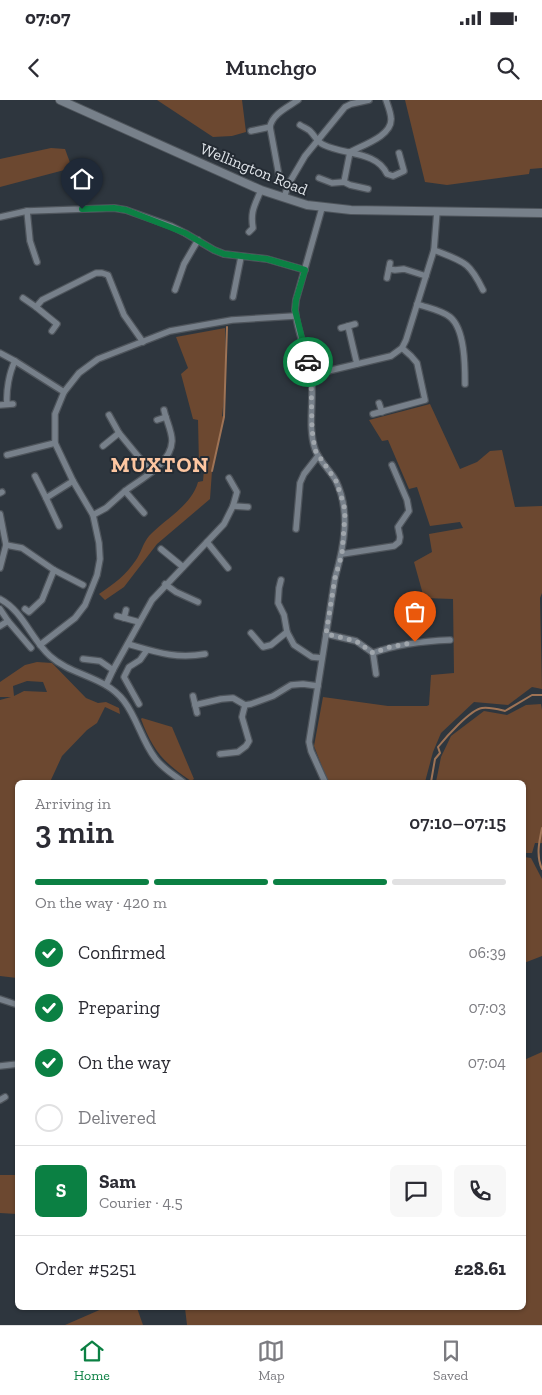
<!DOCTYPE html>
<html lang="en">
<head>
<meta charset="utf-8">
<style>
	:root { --surface:#fff; --page:#f7f7f7; --text:#2b2b33; --muted:#7c7c81; --line:#e1e1e2; --accent:#0b8043 }
	body { margin:0; font-family:"Zilla Slab",serif; background:var(--page); color:var(--text); height:100vh; display:flex; flex-direction:column; font-size:19px; white-space:nowrap }
	* { box-sizing:border-box; margin:0 }
	p { font-size:16px; color:var(--muted) }
	.icon { flex:none; width:28px; height:28px; fill:none; stroke:currentColor; stroke-width:2; stroke-linecap:round; stroke-linejoin:round }
	.map { position:relative; flex:1; overflow:hidden }
	.sheet { position:absolute; left:15px; top:680px; width:511px; height:530px; display:flex; flex-direction:column; background:var(--surface); border-radius:8px; box-shadow:0 1px 4px #0004 }
	.sheet>* { flex:none }
	.pin { position:absolute; display:grid; place-items:center; width:42px; height:42px; color:#fff; margin:-51px -21px; border-radius:50% 50% 50% 0; rotate:-45deg; box-shadow:0 0 5px #0007 }
	.pin .icon { rotate:45deg }
	.courier { position:absolute; display:grid; place-items:center; width:50px; height:50px; margin:-25px; border:4px solid #0b8043; border-radius:50%; background:#fff; color:#222; box-shadow:0 1px 6px #0007 }
	.overview em { font-style:normal; font-weight:600 }
	.overview div { display:flex; flex-direction:column-reverse }
	.overview { display:flex; align-items:center; justify-content:space-between; height:85px; padding:0 20px }
	h1 { font-size:32px; font-weight:600; line-height:38px }
	.bar { display:grid; grid-template-columns:repeat(4,1fr); gap:8px 5px; align-content:center; height:60px; padding:0 20px }
	.bar i { height:6px; border-radius:4px; background:var(--line) }
	.bar .active { background:var(--accent) }
	.bar p { grid-column:span 4 }
	.line { display:flex; align-items:center; gap:12px; padding:0 20px; border-top:1px solid var(--line) }
	.line div { flex:1 }
	.round { display:grid; place-items:center; flex:none; width:52px; height:52px; border-radius:8px; background:var(--page) }
	ol { padding:0 20px; list-style:none }
	li { display:flex; align-items:center; gap:15px; height:55px }
	li p { margin-inline-start:auto }
	li .icon { padding:5px; border-radius:50%; background:var(--accent); color:#fff; stroke-width:4 }
	li:last-child { color:var(--muted) }
	li i { width:28px; height:28px; border:2px solid var(--line); border-radius:50% }
	.status { display:flex; justify-content:space-between; align-items:center; height:35px; padding:0 25px; background:var(--surface); direction:ltr }
	.status svg { height:14px; fill:currentColor }
	header { display:flex; justify-content:space-between; align-items:center; height:65px; padding:0 20px; background:var(--surface); font-size:22px; font-weight:600 }
	.tabs { display:flex; justify-content:space-around; align-items:center; height:70px; border-top:1px solid var(--line); background:var(--surface); font-size:14px; color:var(--muted) }
	.tabs a { display:grid; justify-items:center; gap:2px }
	.tabs .active { color:var(--accent) }
	.map>svg:first-child { display:block }
	.green { fill:#6c4830; fill-rule:evenodd }
	.lines { fill:none; stroke-linecap:round; stroke-linejoin:round }
	.stream { stroke:#9e7355; stroke-width:2 }
	.street-casing { stroke:#4e545b; stroke-width:8 }
	.secondary-casing { stroke:#4e545b; stroke-width:10 }
	.street { stroke:#77808a; stroke-width:5.5 }
	.secondary { stroke:#77808a; stroke-width:8 }
	.done { stroke:#a0a6ac; stroke-width:5; stroke-dasharray:0 9 }
	.route { stroke:#0b8043; stroke-width:6 }
	.labels { text-anchor:middle; dominant-baseline:central; stroke-width:4; stroke-linejoin:round; paint-order:stroke }
	.street-label { font-size:16px; fill:#dee3e8; stroke:#242b33 }
	.district-label { font-size:21px; font-weight:bold; letter-spacing:1px; fill:#fdc6a1; stroke:#242b33 }
</style>
</head>
<body>
<div class="status"><b>07:07</b><svg viewBox="0 0 49 12"><path d="M0 12V9h3v3zM5 12V6h3v6zM10 12V3h3v9zM15 12V0h3v12zM26 1h20v11H26zM47 4h2v5h-2z"/></svg></div>
<header><svg class="icon" aria-label="back" viewBox="0 0 24 24"><path d="M15 5l-7 7 7 7"/></svg>Munchgo<svg class="icon" aria-label="search" viewBox="0 0 24 24"><circle cx="10" cy="10" r="6"/><path d="M15 15l6 6"/></svg></header>
<div class="map">
<svg width="542" height="1225" viewBox="0 0 542 1225">
	<rect width="100%" height="100%" fill="#2e363e"/>
	<g class="green">
		<path d="M157,0h85l4,32 -14,4 -19,1z"/>
		<path d="M405,0h137v68l-12,1 -1,5 -82,11 -22,-3z"/>
		<path d="M51,48l14,1 7,19 -72,19v-28z"/>
		<path d="M225,228l1,52 -4,36 2,1 -12,54 -2,28 -53,45 -33,43 -19,13 -6,-6c15,-10 27,-19 37,-34 5,-7 7,-17 13,-24 16,-17 43,-31 49,-54l5,-1 1,-11 -5,-5 -1,-45 -5,-1 -12,-45 7,-6 -12,-31z"/>
		<path d="M430,304l30,65 17,-7 13,-11 12,-1 13,57 27,-1v87l-2,5 2,91 -10,-2 -24,18 -34,-3 -33,31 -8,19 -8,30h-97l-14,-36 9,-49 65,9h39l2,-1 2,-30 23,-2 -1,-74 -29,-1 -10,-36 18,-10 -3,-18 34,-6 -3,-6 -30,4 -13,-39 -8,2 -21,-49 -6,1 -13,-21z"/>
		<path d="M37,562l15,1 34,35 12,5 8,-1 13,6 1,6 -15,-7 -8,16 -10,7 -25,26 -12,26h-32l-1,196 -17,-2v-276l11,-3h-11v-15l25,-17zM27,581l16,1 4,10 -23,-1 -10,5 -1,-10z"/>
		<path d="M541,604l1,6v133h-7l-3,10h-8v-71h-88l5,-25 10,-21 33,-25 23,4 19,-10z"/>
		<path d="M142,618l30,9 22,52 -3,2c-28,-19 -38,-30 -50,-62z"/>
		<path d="M524,757l7,1 11,21v77l-18,7z"/>
		<path d="M542,952v273h-355l-2,-17h339v-248z"/>
		<path d="M0,1075h17v39l-17,-1z"/>
		<path d="M104,1208h33l6,17h-78z"/>
	</g>
	<g class="lines">
		<g class="stream">
			<path d="M212,371l12,-54 3,-90"/>
			<path d="M431,682l4,-23 5,-6 -2,-6c8,-10 32,-37 44,-39 8,-1 15,1 23,3l27,-16h10"/>
			<path d="M542,728c-3,14 -6,28 0,41"/>
			<path d="M326,1209v-1"/>
		</g>
		<defs>
			<g id="street">
				<path d="M300,25c3,2 8,4 10,6 6,6 7,11 14,14 20,10 53,6 63,29l6,2 11,-5 -5,-18"/>
				<path d="M251,31l19,-4"/>
				<path d="M350,52c13,-7 42,-16 41,-33 0,-6 -3,-13 -5,-19"/>
				<path d="M319,78l13,5 12,-1 6,3 18,4"/>
				<path d="M344,82l6,-30"/>
				<path d="M288,85l17,-29 40,-49 6,-3 18,-4"/>
				<path d="M284,98l4,-13 -8,-4 -10,-54c2,-13 18,-20 28,-27"/>
				<path d="M322,108l-26,92 -1,10c2,22 12,42 16,63 4,25 -4,52 4,76 4,12 15,21 21,32 15,31 8,65 -1,97l-26,164 2,9 14,31"/>
				<path d="M27,111l3,30 7,21"/>
				<path d="M0,117l27,-6 87,-3 12,2 45,16 14,7 29,17 10,4 43,5 38,11"/>
				<path d="M249,132l4,-4c-3,-17 2,-23 8,-38"/>
				<path d="M434,150c30,12 35,11 49,40"/>
				<path d="M389,169l6,1 9,-1 22,7"/>
				<path d="M387,178l3,-15"/>
				<path d="M175,190l9,-26 14,-24"/>
				<path d="M233,197l8,-40"/>
				<path d="M23,198l13,9"/>
				<path d="M417,204c11,4 24,6 33,13 15,12 15,49 15,67"/>
				<path d="M348,226l9,38"/>
				<path d="M341,228l14,-4"/>
				<path d="M52,231l5,-7 -21,-17 6,-7 54,-27h6l6,2 16,40 19,27"/>
				<path d="M0,253l15,8c-6,12 -9,30 -8,43"/>
				<path d="M15,261l49,31"/>
				<path d="M311,275l80,-19 11,-8 4,-8 28,-90 3,-39"/>
				<path d="M379,303l3,9"/>
				<path d="M0,305l13,-1"/>
				<path d="M373,314l52,-14 -8,-37 -6,-7 -9,-8"/>
				<path d="M109,315l10,18 32,39"/>
				<path d="M157,320l9,-3"/>
				<path d="M103,346l16,-13"/>
				<path d="M7,355l48,-12"/>
				<path d="M35,376l11,22 27,-17"/>
				<path d="M0,393l2,-1"/>
				<path d="M46,398l13,28"/>
				<path d="M233,406l15,1"/>
				<path d="M144,413l-19,-22c16,-12 46,-27 47,-50 0,-10 -6,-21 -8,-31"/>
				<path d="M0,414l6,31 -6,23"/>
				<path d="M93,415l13,-7 19,-17"/>
				<path d="M296,429l4,-46 4,-9 14,-18"/>
				<path d="M207,442l21,26"/>
				<path d="M6,445l16,3 32,22 29,15"/>
				<path d="M161,449l22,18"/>
				<path d="M342,454l52,-8 5,-4 1,-5 -2,-10 11,-16 -2,-11 -15,-35"/>
				<path d="M281,480l-2,8 -1,15 6,12 3,17 7,13 18,12 10,1"/>
				<path d="M165,484l11,8 22,10"/>
				<path d="M0,499c23,12 31,40 50,57 22,20 55,20 74,45 13,17 18,40 31,57 7,10 19,17 28,24"/>
				<path d="M0,509l8,12"/>
				<path d="M25,509l4,3 13,-12 12,-30"/>
				<path d="M117,516l22,6"/>
				<path d="M124,518l2,-8"/>
				<path d="M0,526l8,-5 23,27"/>
				<path d="M251,533l12,14 8,-2 16,-13"/>
				<path d="M326,534l30,7 17,12"/>
				<path d="M128,544c28,8 47,15 77,10"/>
				<path d="M40,545l35,-27 10,-13 12,-30 3,-16 -1,-16 -6,-28 -20,-34 -18,-38v-29l9,-22 15,-19 19,-14 72,-28 62,-11 63,-4"/>
				<path d="M83,559l17,2 13,9 39,-70 72,-76 9,-18 4,-14 -8,-14"/>
				<path d="M376,574l-3,-21c25,-9 50,-12 77,-13"/>
				<path d="M106,585l7,-15"/>
				<path d="M193,596l4,17"/>
				<path d="M139,604l-15,-27 5,-10 11,-7 7,-10"/>
				<path d="M195,605l26,-6 12,-1 12,7"/>
				<path d="M220,654l18,-2 8,-6 3,-5 -7,-24 3,-12 6,-1 22,-8 18,-11 12,-1 15,2"/>
				<path d="M0,899l18,6"/>
				<path d="M0,966l18,-2"/>
				<path d="M0,1000l5,-3"/>
			</g>
			<path id="secondary" d="M60,0l201,90 46,15 44,5 191,3"/>
		</defs>
		<use href="#street" class="street-casing"/>
		<use href="#secondary" class="secondary-casing"/>
		<use href="#street" class="street"/>
		<use href="#secondary" class="secondary"/>
	</g>
	<g class="lines">
		<path class="done" d="M308,262l3,13 1,55 3,20 21,31 8,24 1,9 -3,40 -7,24 -9,56 30,7 17,12 17,-6 25,-5"/>
		<path class="route" d="M82,109l32,-1 12,2 59,23 29,17 10,4 43,5 38,11 -9,30 -1,10 13,52"/>
	</g>
	<g class="labels">
		<g class="street-label">
			<text transform="translate(254 69) rotate(22)">Wellington Road</text>
		</g>
		<g class="district-label">
			<text x="160" y="364">MUXTON</text>
		</g>
	</g>
</svg>
<div class="pin" style="left:415px;top:542px;background:#ea580c"><svg class="icon" aria-label="bag" viewBox="0 0 24 24"><path d="M5 8h14l-1 12H6zM9 8a3 3 0 0 1 6 0"/></svg></div>
<div class="pin" style="left:82px;top:109px;background:#1f2937"><svg class="icon" aria-label="home" viewBox="0 0 24 24"><path d="M3 11l9-7 9 7M6 9v11h12V9"/></svg></div>
<div class="courier" style="left:308px;top:262px"><svg class="icon" aria-label="car" viewBox="0 0 24 24"><path d="M5 17H2v-5l4-1 3-4h7l3 4 3 1v5h-3M9 17h6M6 11h13"/><circle cx="7" cy="17" r="2"/><circle cx="17" cy="17" r="2"/></svg></div>
<section class="sheet">
<div class="overview"><div><h1>3 min</h1><p>Arriving in</p></div><em>07:10–07:15</em></div>
<div class="bar"><i class="active"></i><i class="active"></i><i class="active"></i><i></i><p>On the way · 420 m</p></div>
<ol>
<li><svg class="icon" aria-label="check" viewBox="0 0 24 24"><path d="M5 12l5 5 9-10"/></svg>Confirmed<p>06:39</p></li>
<li><svg class="icon" aria-label="check" viewBox="0 0 24 24"><path d="M5 12l5 5 9-10"/></svg>Preparing<p>07:03</p></li>
<li><svg class="icon" aria-label="check" viewBox="0 0 24 24"><path d="M5 12l5 5 9-10"/></svg>On the way<p>07:04</p></li>
<li><i></i>Delivered</li>
</ol>
<div class="line" style="height:90px"><b class="round" style="background:var(--accent);color:#fff">S</b><div><b>Sam</b><p>Courier · 4.5</p></div><a class="round"><svg class="icon" aria-label="chat" viewBox="0 0 24 24"><path d="M4 5h16v11H9l-5 4z"/></svg></a><a class="round"><svg class="icon" aria-label="phone" viewBox="0 0 24 24"><path d="M5 4h4l2 5-3 2q2 4 5 5l2-3 5 2v4C11 20 4 13 5 4z"/></svg></a></div>
<div class="line" style="height:65px"><div>Order #5251</div><b>£28.61</b></div>
</section>
</div>
<nav class="tabs">
<a class="active"><svg class="icon" aria-label="home" viewBox="0 0 24 24"><path d="M3 11l9-7 9 7M6 9v11h12V9"/></svg>Home</a>
<a><svg class="icon" aria-label="map" viewBox="0 0 24 24"><path d="M3 6l6-2 6 2 6-2v14l-6 2-6-2-6 2zM9 4v14M15 6v14"/></svg>Map</a>
<a><svg class="icon" aria-label="saved" viewBox="0 0 24 24"><path d="M7 4h10v16l-5-4-5 4z"/></svg>Saved</a>
</nav>
</body>
</html>
